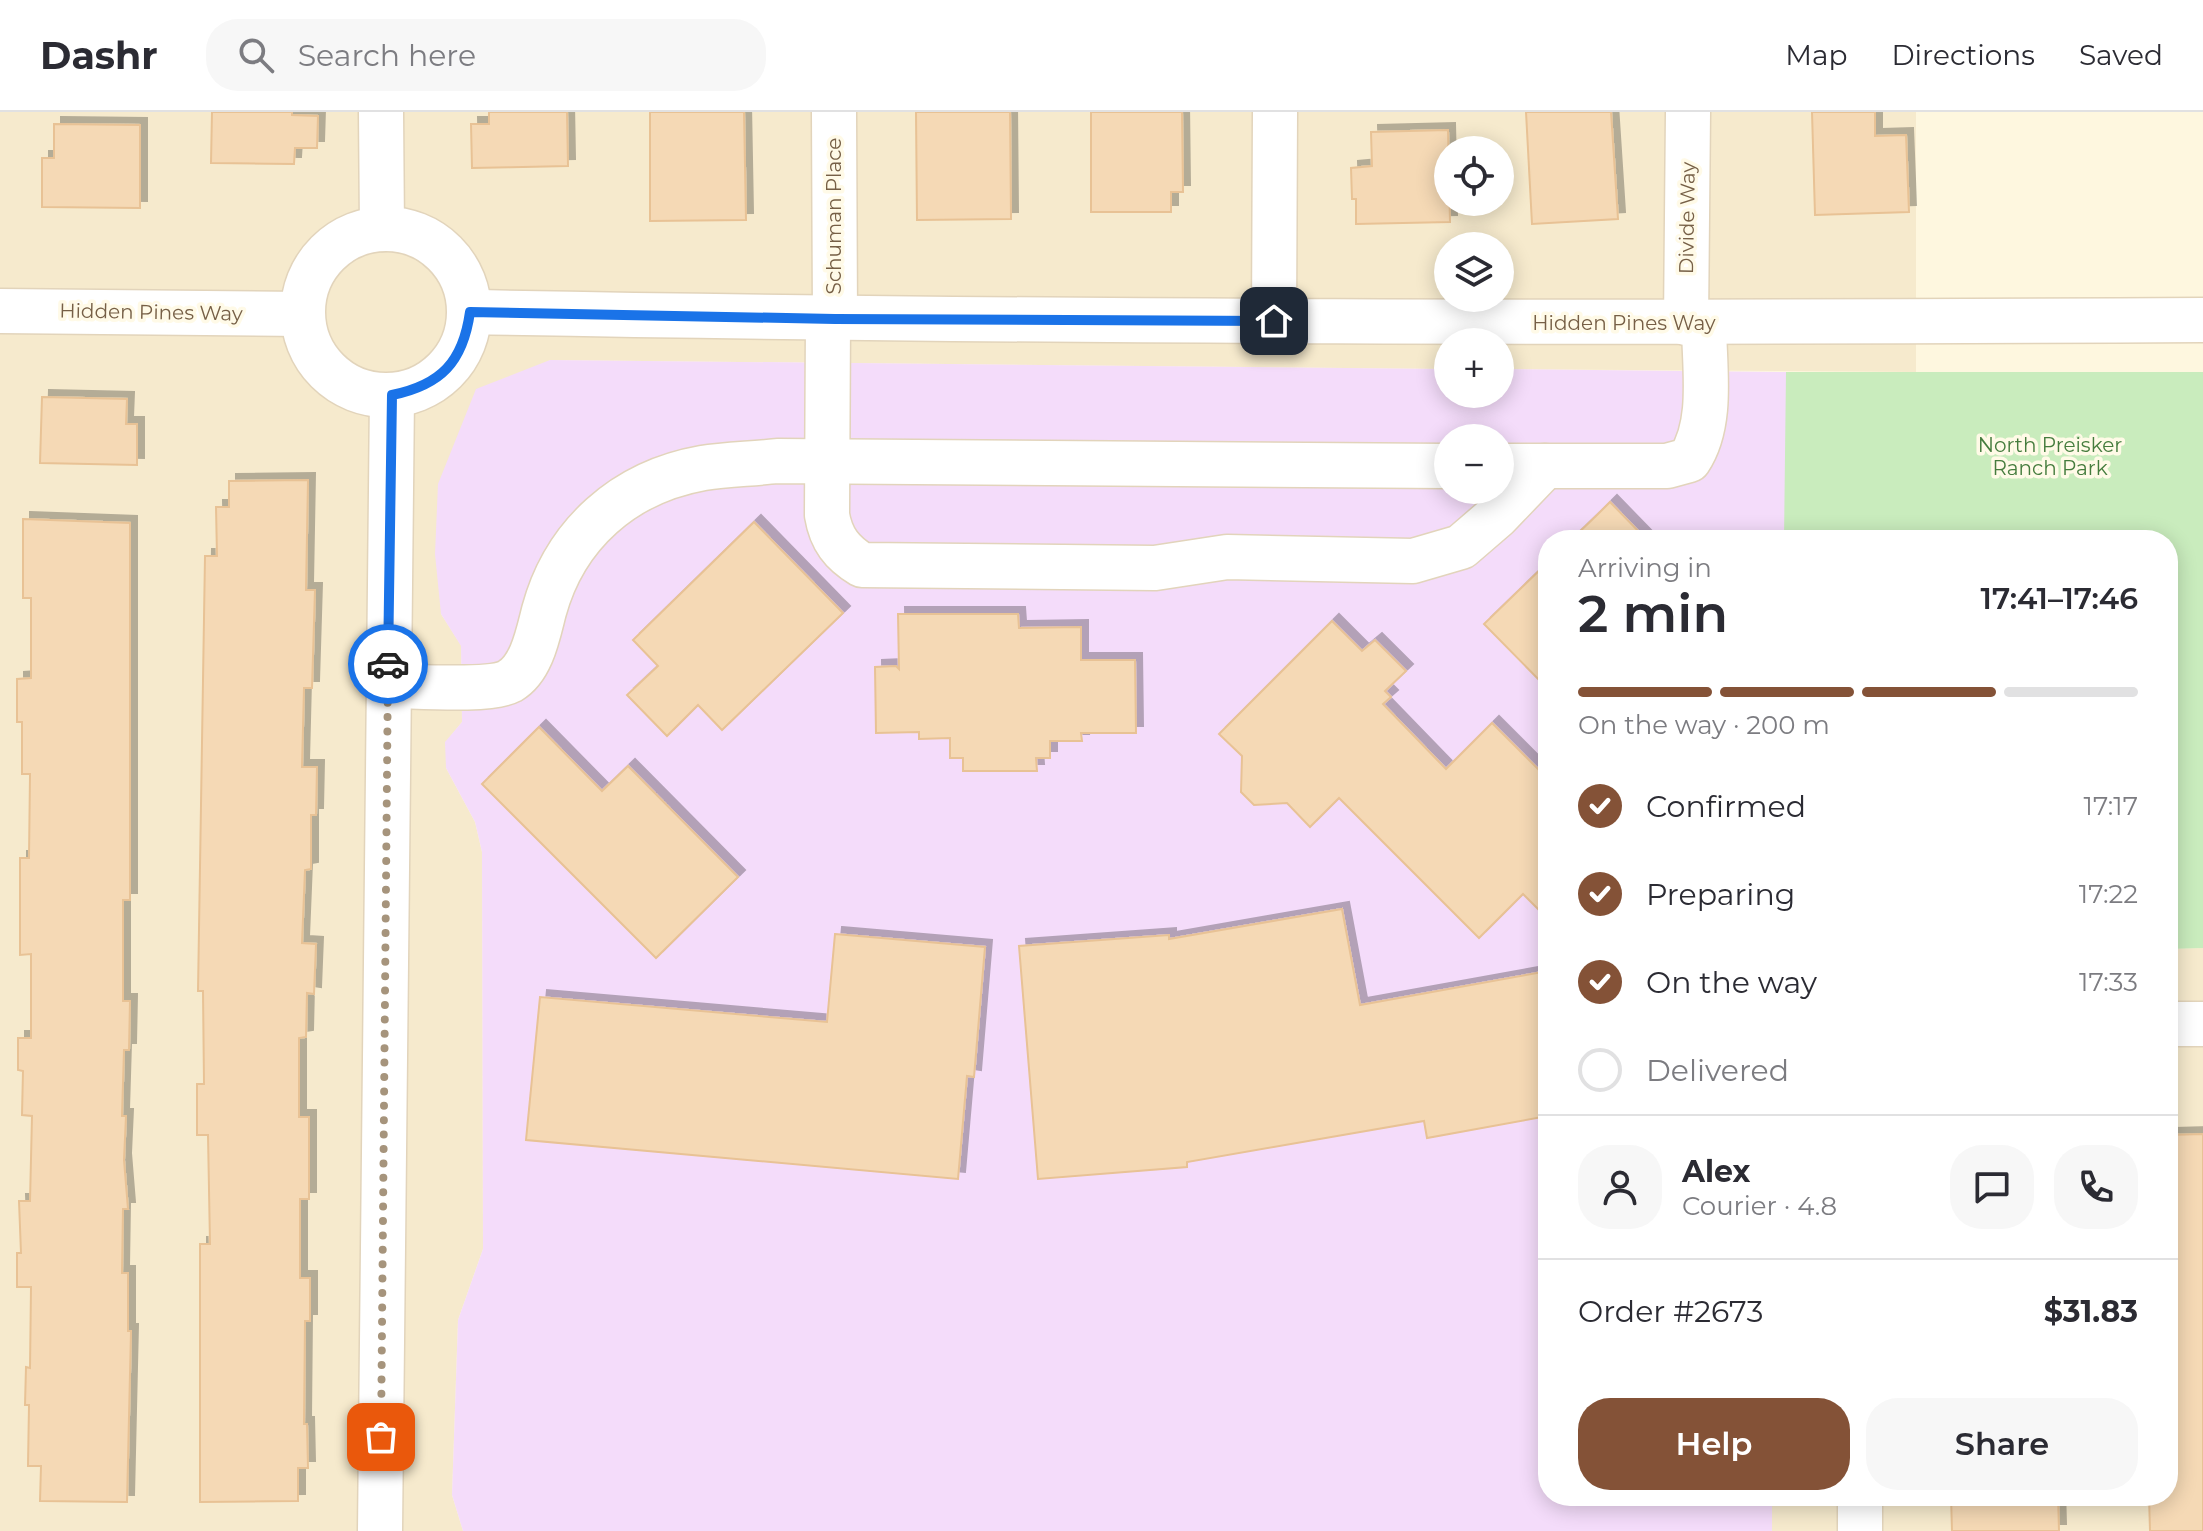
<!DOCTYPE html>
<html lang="en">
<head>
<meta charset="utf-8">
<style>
	:root { --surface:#fff; --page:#f7f7f7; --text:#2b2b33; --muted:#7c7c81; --line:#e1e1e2; --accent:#845237 }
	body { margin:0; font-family:Montserrat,sans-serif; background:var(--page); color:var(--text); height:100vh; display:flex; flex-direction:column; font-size:30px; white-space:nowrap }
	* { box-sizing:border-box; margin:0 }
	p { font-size:26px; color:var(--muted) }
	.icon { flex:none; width:44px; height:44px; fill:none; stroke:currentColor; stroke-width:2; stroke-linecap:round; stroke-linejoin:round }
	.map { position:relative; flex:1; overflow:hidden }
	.drawer { position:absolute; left:1538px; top:418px; width:640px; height:976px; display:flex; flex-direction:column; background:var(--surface); border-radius:32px; box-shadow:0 4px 20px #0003 }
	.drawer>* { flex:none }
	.fabs { position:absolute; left:1434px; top:24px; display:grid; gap:16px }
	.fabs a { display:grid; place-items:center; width:80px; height:80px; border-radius:50%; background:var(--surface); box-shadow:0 4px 20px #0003; font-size:40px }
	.pin { position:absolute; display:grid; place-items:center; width:68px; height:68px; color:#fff; margin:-34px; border-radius:16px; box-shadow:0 4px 12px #0006 }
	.courier { position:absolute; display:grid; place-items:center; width:80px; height:80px; margin:-40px; border:6px solid #1a73e8; border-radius:50%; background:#fff; color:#222; box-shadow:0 2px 10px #0007 }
	.headline em { font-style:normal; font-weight:600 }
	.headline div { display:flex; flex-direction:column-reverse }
	.headline { display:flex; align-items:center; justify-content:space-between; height:136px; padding:0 40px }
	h1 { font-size:52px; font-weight:600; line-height:60px }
	.bar { display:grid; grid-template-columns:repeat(4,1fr); gap:12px 8px; align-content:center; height:96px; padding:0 40px }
	.bar i { height:10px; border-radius:6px; background:var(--line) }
	.bar .on { background:var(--accent) }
	.bar p { grid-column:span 4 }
	.line { display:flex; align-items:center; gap:20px; padding:0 40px; border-top:2px solid var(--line) }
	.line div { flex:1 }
	.round { display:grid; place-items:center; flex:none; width:84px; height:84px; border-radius:32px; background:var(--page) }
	ol { padding:0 40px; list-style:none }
	li { display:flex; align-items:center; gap:24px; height:88px }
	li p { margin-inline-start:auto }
	li .icon { padding:8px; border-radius:50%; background:var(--accent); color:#fff; stroke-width:4 }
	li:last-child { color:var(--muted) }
	li i { width:44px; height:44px; border:4px solid var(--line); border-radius:50% }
	.cta { display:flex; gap:16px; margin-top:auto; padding:16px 40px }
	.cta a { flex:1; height:92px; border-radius:32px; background:var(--accent); color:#fff; font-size:32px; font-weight:600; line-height:92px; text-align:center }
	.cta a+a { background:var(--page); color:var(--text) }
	header { display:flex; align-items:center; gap:48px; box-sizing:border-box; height:112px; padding:0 40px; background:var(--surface); border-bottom:2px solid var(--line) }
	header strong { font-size:38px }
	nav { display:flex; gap:44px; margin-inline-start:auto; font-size:28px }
	.search { width:560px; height:72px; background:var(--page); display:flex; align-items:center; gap:20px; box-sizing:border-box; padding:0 28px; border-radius:32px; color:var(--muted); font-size:30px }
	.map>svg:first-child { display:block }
	.residential { fill:#f6eacd; fill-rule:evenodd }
	.education { fill:#f4dcfa; fill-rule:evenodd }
	.green { fill:#c9ecbd }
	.building { fill:#f5d9b5; stroke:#e8c295; stroke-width:2; filter:url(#shadow) }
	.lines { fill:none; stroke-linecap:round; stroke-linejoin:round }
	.minor-casing { stroke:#e2d4bb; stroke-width:47 }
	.minor { stroke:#fff; stroke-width:44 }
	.done { stroke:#a6947c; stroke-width:8; stroke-dasharray:0 14.4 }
	.route { stroke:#1a73e8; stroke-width:10 }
	.labels { text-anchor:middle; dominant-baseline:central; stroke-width:7; stroke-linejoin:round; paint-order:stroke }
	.street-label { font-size:20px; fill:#765f46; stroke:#fffae7 }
	.park-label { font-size:20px; fill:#457c3d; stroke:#fffae7 }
</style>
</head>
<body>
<header>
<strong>Dashr</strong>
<div class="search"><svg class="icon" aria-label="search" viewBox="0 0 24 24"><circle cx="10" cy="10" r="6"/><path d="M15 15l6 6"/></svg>Search here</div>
<nav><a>Map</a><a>Directions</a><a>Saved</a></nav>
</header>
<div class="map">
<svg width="2203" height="1419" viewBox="0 0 2203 1419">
	<defs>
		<filter id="shadow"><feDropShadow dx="7" dy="-7" stdDeviation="0" flood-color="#0004"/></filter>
	</defs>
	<rect width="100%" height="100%" fill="#fef7df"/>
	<g class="residential">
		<path d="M0,0h1916v260l-416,-3v-27h-52v27l-898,-9 -109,254 20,31 1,77 -16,20v26l29,54 7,30 1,397 -25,71 -6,175 11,36h-463zM1448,38h52v52h-52zM1448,134h52v52h-52z"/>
		<path d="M2203,836v583h-431v-35h396v-547z"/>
	</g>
	<path class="education" d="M550,248l898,9v25h52v-25l286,3v168h-238v956h224v35h-1309l-11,-36 6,-175 25,-71 -1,-397 -7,-30 -29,-54 -1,-26 17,-20 -1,-76 -20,-32 -6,-60 3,-70 38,-95zM1448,326h52v52h-52z"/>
	<path class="green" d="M1786,260h417v576l-35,1v-409h-384z"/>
	<g class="building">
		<path d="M212,0h80v3l26,1 -1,32h-22l-1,16 -83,-1z"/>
		<path d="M489,0h78l1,54 -96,2 -1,-44h18z"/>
		<path d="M650,0h94l2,108 -96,1z"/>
		<path d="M916,0h94l1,107 -94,1z"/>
		<path d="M1091,0h91l1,80h-12v20h-80z"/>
		<path d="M1526,0h85l7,107 -86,5z"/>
		<path d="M1812,0h63v24l31,-1 3,77 -94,3z"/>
		<path d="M54,12l86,1v83l-98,-1v-49h12z"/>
		<path d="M1448,18l2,92 -94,2v-25h-4l-1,-31 21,-2 -1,-34z"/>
		<path d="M42,285l85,2 -1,25h11v41l-97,-2z"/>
		<path d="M308,368l-2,110h9l-3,98h-8l-2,79h15l-1,48h-5v54l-6,1 -3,73 14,1 -2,50 -7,-1 -1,44 -7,1v79h10v82h-9v79h10v43h-5l-1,103h3l1,44h-10v33l-98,1v-258h10l-2,-109h-11v-51h7l-1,-93h-5l7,-435h12l-1,-49h13v-26z"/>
		<path d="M1610,390l37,38h-76l27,-26z"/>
		<path d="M23,407l107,4v377h-7v101h7l-1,49h-5l-2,66h4l-2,44 4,49h-5l-1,64h6v58h3l-4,171 -87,-1 1,-35h-13l1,-61h-4l1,-38 4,1 1,-81h-14v-34h4l-2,-52h11l2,-85 -10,-1 1,-44 -5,-1v-32h13v-84l-11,1v-97h9l1,-84h-8v-52h-5v-43l14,-1v-80h-8z"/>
		<path d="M754,410l89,91 -121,117 -24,-25 -31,31 -40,-41 31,-29 -25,-26z"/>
		<path d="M1548,450v127l-64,-65z"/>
		<path d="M898,502h120l1,14 62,-1v33h54l1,73h-55l1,8h-32v17h-14l1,13h-74v-13h-13v-20l-31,1v-7l-43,1 -1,-66 21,-1 3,3z"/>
		<path d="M1332,509l30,30 13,-11 31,31 -21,20 6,6 -8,7 63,65 46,-46 56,56v140l-25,-25 -44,44 -140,-140 -29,29 -23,-24 -33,2 -13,-13 1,-36 -23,-22z"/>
		<path d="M539,615l63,64 26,-25 110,111 -82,81 -174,-174z"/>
		<path d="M1342,797l18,96 188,-34v145l-121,22 -3,-17 -237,41v5l-149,12 -19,-233 150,-11v4z"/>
		<path d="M835,822l150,13 -11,130 -7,-1 -9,103 -432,-39 14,-143 287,25z"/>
		<path d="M2203,1022v397h-53l-1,-35h19v-361z"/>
		<path d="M1951,1384h107l1,35h-107z"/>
	</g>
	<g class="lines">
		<defs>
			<g id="minor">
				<path d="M381,0l1,117"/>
				<path d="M834,0l1,207"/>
				<circle cx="386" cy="200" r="83"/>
				<path d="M0,199l302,3"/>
				<path d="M470,200c577,11 1155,11 1733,8"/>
				<path d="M828,207l-1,196c4,24 15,38 35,50l293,3 72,-11 186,4 48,-14 36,-31 48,-50"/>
				<path d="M1274,209l1,-209"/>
				<path d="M1686,211l2,-211"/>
				<path d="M1500,354h167l22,-6c25,-37 15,-94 15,-137"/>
				<path d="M388,574c26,0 102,6 122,-5 22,-13 28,-47 34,-70 21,-77 80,-129 159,-143 24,-4 49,-4 74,-7l671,5"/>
				<path d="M2168,912h35"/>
				<path d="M1860,1384v35"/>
				<path d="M380,1419l12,-1136"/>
			</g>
		</defs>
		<use href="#minor" class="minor-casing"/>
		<use href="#minor" class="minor"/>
	</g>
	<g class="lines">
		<path class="done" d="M381,1325l7,-773"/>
		<path class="route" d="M388,552l4,-269c49,-10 71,-33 78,-83l365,7 439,2"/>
	</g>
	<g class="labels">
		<g class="street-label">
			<text transform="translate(834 104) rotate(-90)">Schuman Place</text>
			<text transform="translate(1687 106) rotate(-89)">Divide Way</text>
			<text transform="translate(151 200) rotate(1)">Hidden Pines Way</text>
			<text x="1624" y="211">Hidden Pines Way</text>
		</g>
		<g class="park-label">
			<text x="2050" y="333">North Preisker<tspan x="2050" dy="23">Ranch Park</tspan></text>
		</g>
	</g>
</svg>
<div class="fabs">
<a><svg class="icon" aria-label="locate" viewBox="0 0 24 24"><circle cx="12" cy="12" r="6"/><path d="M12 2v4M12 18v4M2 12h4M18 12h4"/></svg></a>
<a><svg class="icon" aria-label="layers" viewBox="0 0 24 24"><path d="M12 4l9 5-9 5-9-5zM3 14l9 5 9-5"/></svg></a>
<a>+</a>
<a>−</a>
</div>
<div class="pin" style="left:381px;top:1325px;background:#ea580c"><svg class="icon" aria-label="bag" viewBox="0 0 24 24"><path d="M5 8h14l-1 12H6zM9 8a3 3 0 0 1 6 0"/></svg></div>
<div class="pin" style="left:1274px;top:209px;background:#1f2937"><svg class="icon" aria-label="home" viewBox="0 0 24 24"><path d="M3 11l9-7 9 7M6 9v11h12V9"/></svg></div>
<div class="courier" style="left:388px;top:552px"><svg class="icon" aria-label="car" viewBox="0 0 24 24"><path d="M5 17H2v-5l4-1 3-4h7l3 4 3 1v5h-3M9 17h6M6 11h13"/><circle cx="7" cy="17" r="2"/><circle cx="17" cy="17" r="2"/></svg></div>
<section class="drawer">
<div class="headline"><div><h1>2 min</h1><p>Arriving in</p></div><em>17:41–17:46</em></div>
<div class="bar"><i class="on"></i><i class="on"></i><i class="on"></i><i></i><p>On the way · 200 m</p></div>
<ol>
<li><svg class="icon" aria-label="check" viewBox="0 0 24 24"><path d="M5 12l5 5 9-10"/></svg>Confirmed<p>17:17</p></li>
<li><svg class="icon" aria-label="check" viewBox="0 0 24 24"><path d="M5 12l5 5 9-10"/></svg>Preparing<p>17:22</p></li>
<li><svg class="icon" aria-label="check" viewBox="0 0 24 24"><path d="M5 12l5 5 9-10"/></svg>On the way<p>17:33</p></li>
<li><i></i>Delivered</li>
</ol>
<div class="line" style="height:144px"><a class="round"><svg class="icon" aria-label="person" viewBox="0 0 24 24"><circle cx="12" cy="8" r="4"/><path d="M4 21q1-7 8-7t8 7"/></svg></a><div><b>Alex</b><p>Courier · 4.8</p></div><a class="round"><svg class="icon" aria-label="chat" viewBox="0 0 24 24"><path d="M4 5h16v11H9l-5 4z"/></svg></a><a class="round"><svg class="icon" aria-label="phone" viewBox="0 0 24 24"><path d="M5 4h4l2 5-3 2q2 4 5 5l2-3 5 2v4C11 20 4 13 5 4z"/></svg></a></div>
<div class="line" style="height:104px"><div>Order #2673</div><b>$31.83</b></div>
<div class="cta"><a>Help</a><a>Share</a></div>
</section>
</div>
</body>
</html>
